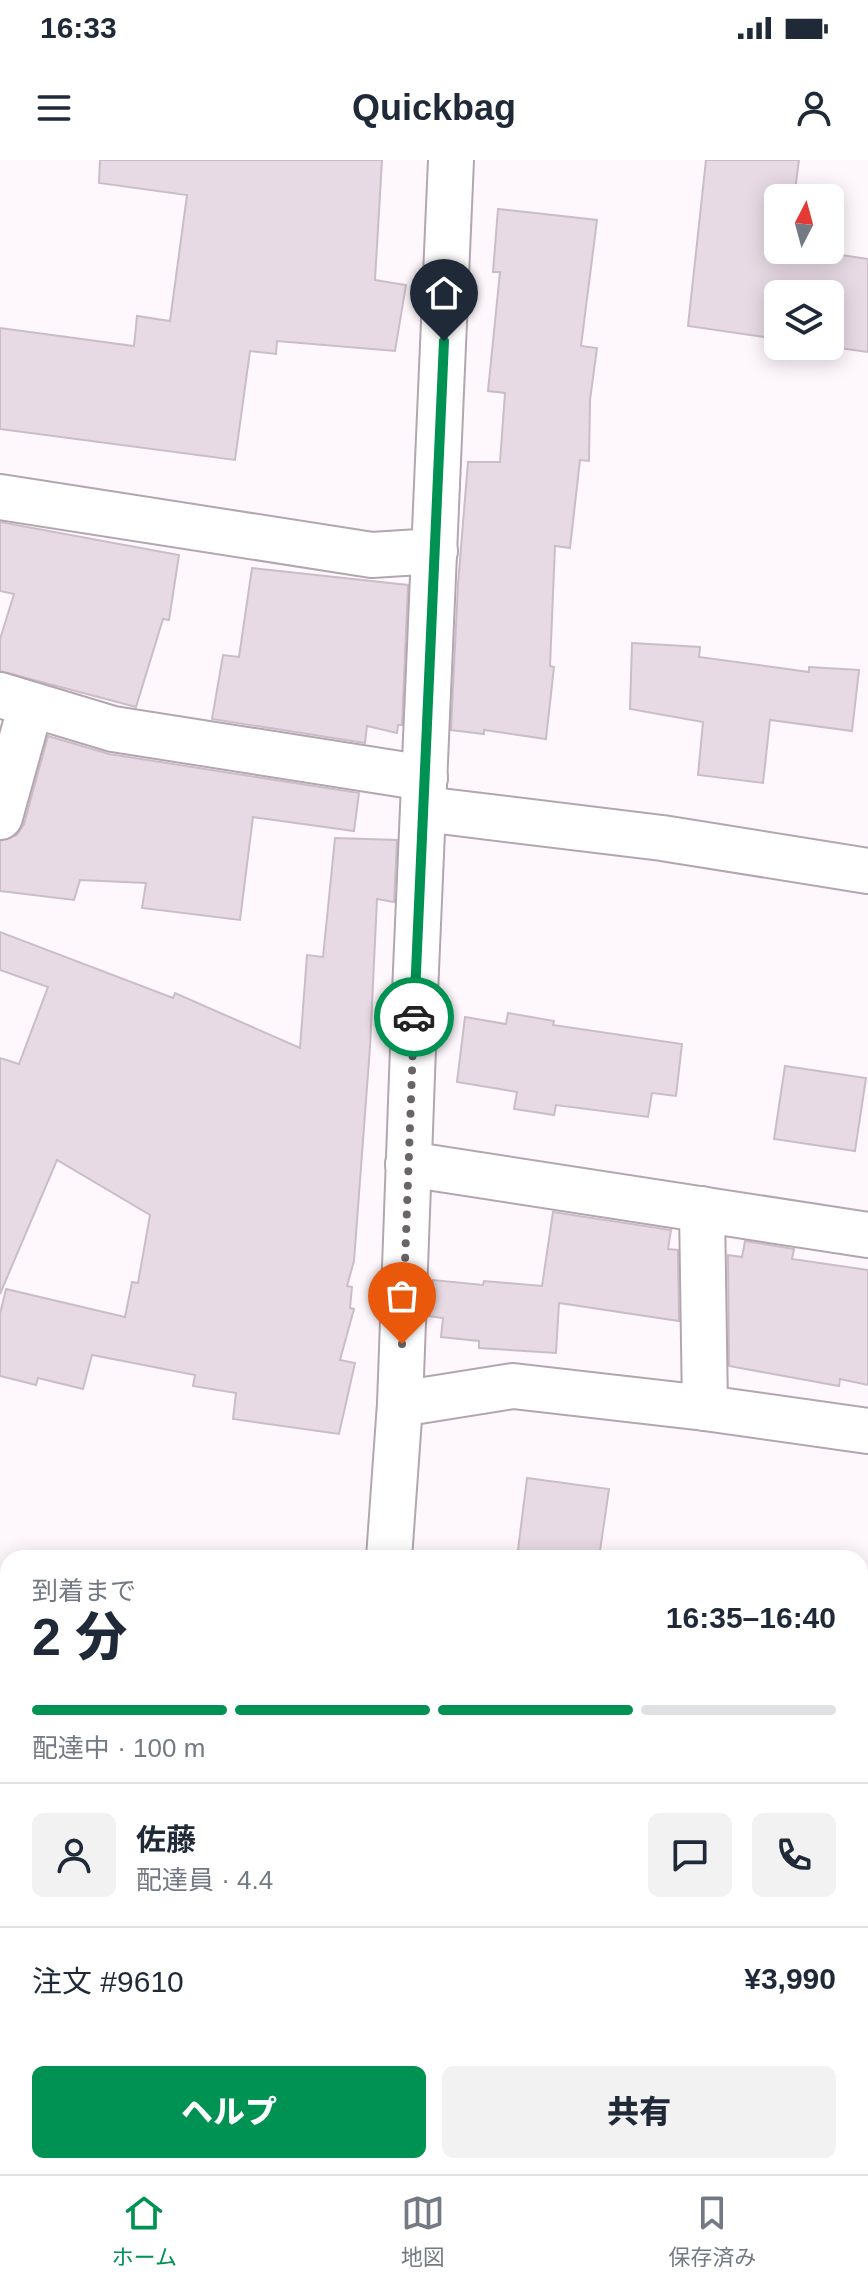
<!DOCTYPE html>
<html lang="ja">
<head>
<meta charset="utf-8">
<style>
	:root { --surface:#fff; --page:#f2f2f3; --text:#1f2937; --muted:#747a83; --line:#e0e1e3; --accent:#009252 }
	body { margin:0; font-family:Arial,"Noto Sans JP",sans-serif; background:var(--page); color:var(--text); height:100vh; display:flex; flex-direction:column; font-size:30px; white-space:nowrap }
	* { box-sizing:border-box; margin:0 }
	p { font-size:26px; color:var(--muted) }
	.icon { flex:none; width:44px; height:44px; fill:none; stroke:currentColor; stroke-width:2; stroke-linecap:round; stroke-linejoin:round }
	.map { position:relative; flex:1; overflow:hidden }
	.panel { position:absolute; left:0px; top:1390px; width:868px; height:624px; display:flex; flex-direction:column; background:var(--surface); border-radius:24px 24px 0 0; box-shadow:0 4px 20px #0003 }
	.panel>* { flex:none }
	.needle { width:52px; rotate:6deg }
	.fabs { position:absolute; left:764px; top:24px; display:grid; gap:16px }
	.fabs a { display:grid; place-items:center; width:80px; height:80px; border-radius:12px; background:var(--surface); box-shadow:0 4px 20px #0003; font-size:40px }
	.pin { position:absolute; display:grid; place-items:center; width:68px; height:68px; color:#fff; margin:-82px -34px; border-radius:50% 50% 50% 0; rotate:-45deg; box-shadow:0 0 8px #0007 }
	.pin .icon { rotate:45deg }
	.courier { position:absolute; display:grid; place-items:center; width:80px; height:80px; margin:-40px; border:6px solid #009252; border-radius:50%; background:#fff; color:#222; box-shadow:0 2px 10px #0007 }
	.overview em { font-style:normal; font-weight:800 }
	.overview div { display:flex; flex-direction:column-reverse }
	.overview { display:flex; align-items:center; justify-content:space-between; height:136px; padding:0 32px }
	h1 { font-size:52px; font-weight:800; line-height:60px }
	.bar { display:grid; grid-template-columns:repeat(4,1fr); gap:12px 8px; align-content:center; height:96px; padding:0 32px }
	.bar i { height:10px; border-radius:6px; background:var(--line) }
	.bar .selected { background:var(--accent) }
	.bar p { grid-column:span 4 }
	.line { display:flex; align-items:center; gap:20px; padding:0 32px; border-top:2px solid var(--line) }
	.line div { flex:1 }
	.round { display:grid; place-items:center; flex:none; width:84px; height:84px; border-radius:12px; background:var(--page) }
	.button { display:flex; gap:16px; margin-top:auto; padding:16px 32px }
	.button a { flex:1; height:92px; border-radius:12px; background:var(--accent); color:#fff; font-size:32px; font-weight:800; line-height:92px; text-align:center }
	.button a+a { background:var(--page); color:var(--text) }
	.status { display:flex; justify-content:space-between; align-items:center; height:56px; padding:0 40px; background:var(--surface); direction:ltr }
	.status svg { height:22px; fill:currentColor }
	header { display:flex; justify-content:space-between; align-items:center; height:104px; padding:0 32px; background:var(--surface); font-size:36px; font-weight:800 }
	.tab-bar { display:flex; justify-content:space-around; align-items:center; height:112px; border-top:2px solid var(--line); background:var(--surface); font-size:22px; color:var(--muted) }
	.tab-bar a { display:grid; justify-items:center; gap:4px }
	.tab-bar .selected { color:var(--accent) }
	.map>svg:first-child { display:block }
	.built { fill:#fdecf8 }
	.building { fill:#e7dae4; stroke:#cbbdc7; stroke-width:2 }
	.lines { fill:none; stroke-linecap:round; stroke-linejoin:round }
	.minor-casing { stroke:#b3a6af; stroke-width:48 }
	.minor { stroke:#fff; stroke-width:44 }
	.rail { stroke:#5d575b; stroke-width:6; stroke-dasharray:4 8; stroke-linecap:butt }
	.done { stroke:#696468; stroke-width:8; stroke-dasharray:0 14.4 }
	.route { stroke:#009252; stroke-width:10 }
</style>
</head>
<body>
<div class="status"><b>16:33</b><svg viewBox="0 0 49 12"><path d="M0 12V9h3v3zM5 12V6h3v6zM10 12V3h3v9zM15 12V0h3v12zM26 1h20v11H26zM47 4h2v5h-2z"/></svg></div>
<header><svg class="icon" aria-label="menu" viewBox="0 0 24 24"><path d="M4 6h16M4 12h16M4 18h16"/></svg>Quickbag<svg class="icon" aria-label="person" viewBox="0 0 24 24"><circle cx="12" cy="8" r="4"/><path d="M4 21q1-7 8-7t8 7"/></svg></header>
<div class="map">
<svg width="868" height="2014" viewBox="0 0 868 2014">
	<rect width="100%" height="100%" fill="#fef8fc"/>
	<g class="built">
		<path d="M0,1737l8,19v214l-8,-21z"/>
		<path d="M22,2006h87l3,8h-87z"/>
	</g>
	<g class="building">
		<path d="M100,0h282l-7,120 31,5 -11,66 -118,-10 -1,13 -26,-3 -15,109 -235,-31v-101l134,18 3,-30 33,5 17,-126 -88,-12z"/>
		<path d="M706,0h93l-5,38h-16v52h30l60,9v93l-43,-6h5v-52h-52v45l-90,-13z"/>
		<path d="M498,49l99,11 -16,126 16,2 -7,52 -1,61 -9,-1 -10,88 -15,-2 -5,120 4,1 -8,72 -62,-9v4l-33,-4 7,-146 10,-122h32l5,-69 -17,-2 12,-119h-7z"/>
		<path d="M0,362l179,33 -10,65 -6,-1 -27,88 -136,-36v-32l14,-45 -14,-3z"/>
		<path d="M252,408l156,17 -6,140h-4l-1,8 -30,-7 -2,17 -153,-24 11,-64 16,2z"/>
		<path d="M632,483l68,4 -1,10 110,15v-5l50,3 -7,61 -82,-11 -7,63 -65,-8 5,-53 -73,-13z"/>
		<path d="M48,576l61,18 250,39 -5,38 -101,-14 -13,103 -98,-12 4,-25 -66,-3 -6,20 -74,-9v-50l17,-6 7,-11z"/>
		<path d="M335,678l62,2 -3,62 -17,-3 -7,148 -16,214 -7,25 5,1 -2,21 4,1 -14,51 15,3 -16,71 -106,-15 3,-26 -43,-7 2,-11 -103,-20 -9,34 -45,-11 -2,7 -36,-9v-62l6,-25 119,28 7,-35 6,1 12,-68 -93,-55 -57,134v-236l19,6 29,-77 -48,-17v-38l173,66 2,-5 125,55 7,-93 16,2z"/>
		<path d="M508,853l46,8 -1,4 129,19 -6,52 -24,-3 -4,24 -92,-12 -2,10 -40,-6 3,-17 -60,-10 8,-65 41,7z"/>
		<path d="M785,906l81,12 -11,73 -81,-12z"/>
		<path d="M553,1052l118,18 -3,19 10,1 1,71 -120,-18 -3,50 -77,-5v-7l-38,-4 2,-19 -15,-2 5,-36 50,5 1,-4 58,5z"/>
		<path d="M745,1081l49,8 -2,10 76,11v115l-28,-6 -1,7 -110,-20 -1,-111 14,2z"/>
		<path d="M527,1318l82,11 -10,69h-82z"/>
	</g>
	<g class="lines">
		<defs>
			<g id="minor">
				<path d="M0,337l372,58 63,-4"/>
				<path d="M0,535l113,34 312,49"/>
				<path d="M424,649l238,29 206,33"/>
				<path d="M0,657l31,-112"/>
				<path d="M408,1004l460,71"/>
				<path d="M702,1049l3,199"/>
				<path d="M400,1244l113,-18 192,22 163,23"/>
				<path d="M389,1398l11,-154 15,-411 36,-833"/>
				<path d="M0,1622l8,2"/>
				<path d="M483,2006l2,8"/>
				<path d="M0,2010l1,4"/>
			</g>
		</defs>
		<use href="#minor" class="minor-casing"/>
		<use href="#minor" class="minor"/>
		<g class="rail">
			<path d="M0,1810l8,21"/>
			<path d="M0,1875l8,21"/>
			<path d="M51,2006l4,8"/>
			<path d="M76,2006l3,8"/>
		</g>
	</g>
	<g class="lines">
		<path class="done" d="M402,1184l12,-327"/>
		<path class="route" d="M414,857l30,-676"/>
	</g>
</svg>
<div class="fabs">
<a><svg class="needle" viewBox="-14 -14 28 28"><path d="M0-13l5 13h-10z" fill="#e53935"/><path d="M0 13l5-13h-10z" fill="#747a83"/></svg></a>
<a><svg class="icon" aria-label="layers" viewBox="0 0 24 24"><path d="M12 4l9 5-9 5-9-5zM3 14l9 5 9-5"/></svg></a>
</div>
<div class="pin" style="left:402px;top:1184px;background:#ea580c"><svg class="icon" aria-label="bag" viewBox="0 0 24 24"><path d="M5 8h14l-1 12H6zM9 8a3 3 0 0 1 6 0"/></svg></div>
<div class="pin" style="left:444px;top:181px;background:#1f2937"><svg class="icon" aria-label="home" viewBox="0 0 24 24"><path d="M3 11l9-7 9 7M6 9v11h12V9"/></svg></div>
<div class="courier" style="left:414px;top:857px"><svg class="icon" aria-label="car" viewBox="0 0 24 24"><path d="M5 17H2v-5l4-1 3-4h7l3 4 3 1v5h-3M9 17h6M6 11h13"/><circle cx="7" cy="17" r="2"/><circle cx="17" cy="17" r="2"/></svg></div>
<section class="panel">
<div class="overview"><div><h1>2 分</h1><p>到着まで</p></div><em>16:35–16:40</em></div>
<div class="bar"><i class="selected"></i><i class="selected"></i><i class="selected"></i><i></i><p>配達中 · 100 m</p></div>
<div class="line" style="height:144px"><a class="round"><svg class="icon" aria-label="person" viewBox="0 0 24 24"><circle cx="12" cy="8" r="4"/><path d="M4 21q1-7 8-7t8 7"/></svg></a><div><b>佐藤</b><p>配達員 · 4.4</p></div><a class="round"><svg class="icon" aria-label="chat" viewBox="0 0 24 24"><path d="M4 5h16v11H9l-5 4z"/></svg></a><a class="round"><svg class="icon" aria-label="phone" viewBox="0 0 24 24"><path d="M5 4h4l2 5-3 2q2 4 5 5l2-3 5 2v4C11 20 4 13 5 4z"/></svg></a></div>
<div class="line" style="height:104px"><div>注文 #9610</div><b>¥3,990</b></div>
<div class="button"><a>ヘルプ</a><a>共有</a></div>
</section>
</div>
<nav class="tab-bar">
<a class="selected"><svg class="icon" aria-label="home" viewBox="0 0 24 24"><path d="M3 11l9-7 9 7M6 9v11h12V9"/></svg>ホーム</a>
<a><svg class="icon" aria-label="map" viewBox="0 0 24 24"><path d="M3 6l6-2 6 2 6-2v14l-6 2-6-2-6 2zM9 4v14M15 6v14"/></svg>地図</a>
<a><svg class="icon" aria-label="saved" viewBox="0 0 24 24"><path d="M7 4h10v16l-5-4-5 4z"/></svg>保存済み</a>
</nav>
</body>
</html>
